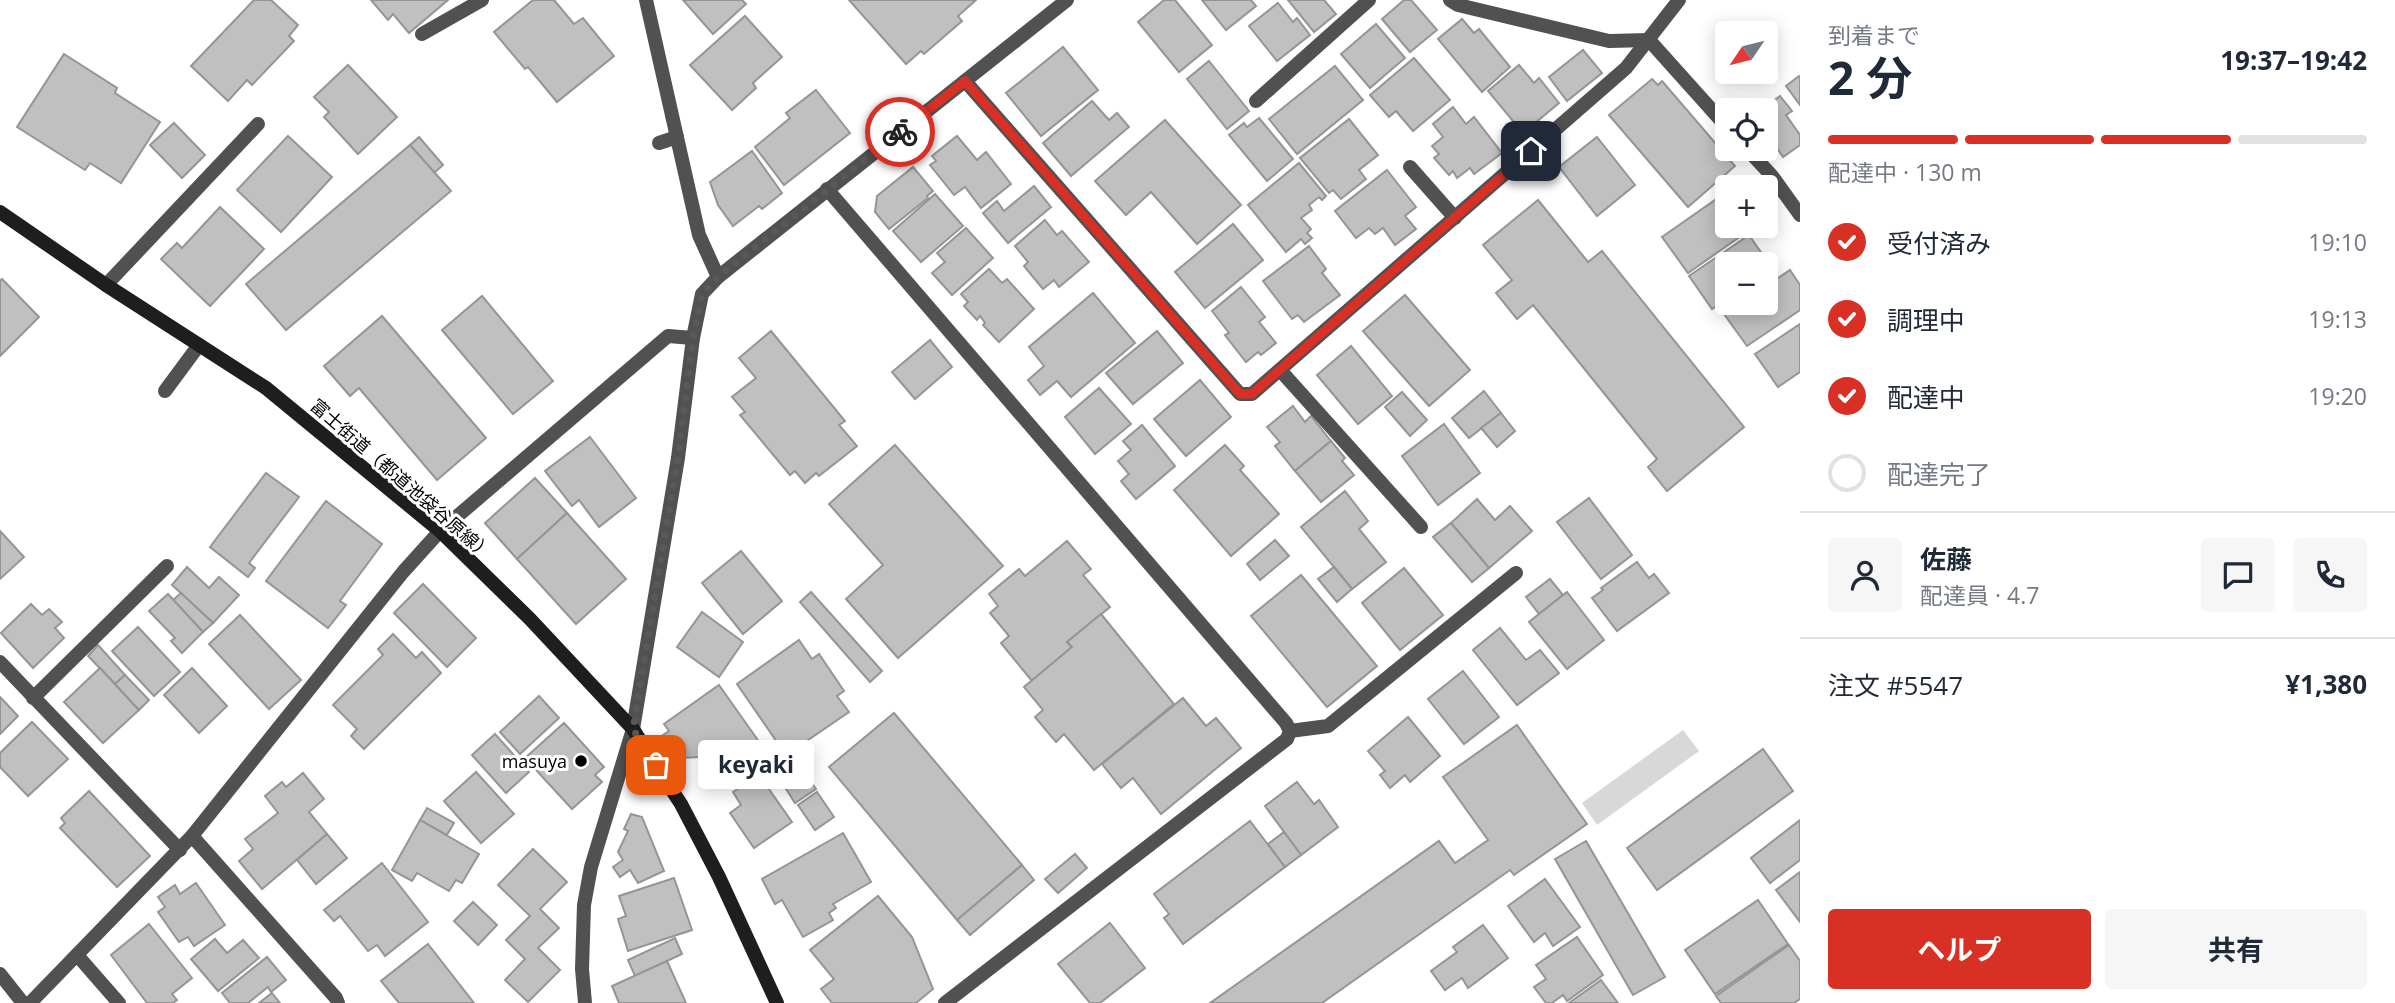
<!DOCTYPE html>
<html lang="ja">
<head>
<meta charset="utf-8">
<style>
	:root { --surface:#fff; --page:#f6f6f7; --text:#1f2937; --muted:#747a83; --line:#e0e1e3; --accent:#d93025 }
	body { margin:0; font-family:"Open Sans","Noto Sans JP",sans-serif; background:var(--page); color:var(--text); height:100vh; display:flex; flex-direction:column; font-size:26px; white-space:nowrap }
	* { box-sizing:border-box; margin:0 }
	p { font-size:23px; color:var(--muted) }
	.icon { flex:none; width:38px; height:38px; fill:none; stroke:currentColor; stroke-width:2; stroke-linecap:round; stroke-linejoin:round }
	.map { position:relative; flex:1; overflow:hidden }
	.side { display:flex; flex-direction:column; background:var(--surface); width:595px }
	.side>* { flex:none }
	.needle { width:46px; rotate:235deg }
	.buttons { position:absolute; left:1715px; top:21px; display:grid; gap:14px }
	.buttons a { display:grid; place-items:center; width:63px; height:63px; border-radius:7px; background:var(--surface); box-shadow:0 4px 18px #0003; font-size:35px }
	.pin { position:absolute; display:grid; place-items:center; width:60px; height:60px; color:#fff; margin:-30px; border-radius:14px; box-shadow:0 4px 10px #0006 }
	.courier { position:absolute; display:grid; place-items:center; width:70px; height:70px; margin:-35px; border:5px solid #d93025; border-radius:50%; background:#fff; color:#222; box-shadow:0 2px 9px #0007 }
	.bubble { position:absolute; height:49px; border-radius:7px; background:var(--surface); box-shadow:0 4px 18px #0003; font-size:23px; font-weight:700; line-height:49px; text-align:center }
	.summary em { font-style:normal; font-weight:700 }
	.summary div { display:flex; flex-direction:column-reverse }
	.summary { display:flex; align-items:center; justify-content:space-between; height:119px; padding:0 28px }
	h1 { font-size:46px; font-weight:700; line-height:52px }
	.bar { display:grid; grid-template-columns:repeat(4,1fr); gap:10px 7px; align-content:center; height:84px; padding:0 28px }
	.bar i { height:9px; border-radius:5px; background:var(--line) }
	.bar .current { background:var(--accent) }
	.bar p { grid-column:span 4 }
	.line { display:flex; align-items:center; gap:18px; padding:0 28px; border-top:2px solid var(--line) }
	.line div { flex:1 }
	.round { display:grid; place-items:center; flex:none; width:74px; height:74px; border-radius:7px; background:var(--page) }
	ol { padding:0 28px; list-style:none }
	li { display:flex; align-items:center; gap:21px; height:77px }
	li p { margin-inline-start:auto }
	li .icon { padding:7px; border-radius:50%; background:var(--accent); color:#fff; stroke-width:4 }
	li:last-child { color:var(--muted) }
	li i { width:38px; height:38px; border:4px solid var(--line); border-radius:50% }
	.action { display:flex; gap:14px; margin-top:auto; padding:14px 28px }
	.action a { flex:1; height:80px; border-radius:7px; background:var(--accent); color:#fff; font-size:28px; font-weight:700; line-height:80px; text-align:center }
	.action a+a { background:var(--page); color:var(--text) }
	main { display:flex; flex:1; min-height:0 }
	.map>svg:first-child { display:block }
	.green { fill:#d8d8d8 }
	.building { fill:#c0c0c0; stroke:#959595; stroke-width:2 }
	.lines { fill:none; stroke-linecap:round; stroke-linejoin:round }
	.lane { stroke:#515151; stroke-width:14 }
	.street { stroke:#515151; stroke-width:14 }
	.secondary { stroke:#1e1e1e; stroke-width:14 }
	.done { stroke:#595959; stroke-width:7; stroke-dasharray:0 12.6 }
	.route { stroke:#d93025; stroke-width:9 }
	.poi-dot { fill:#000; stroke:#fff; stroke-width:2.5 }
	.labels { text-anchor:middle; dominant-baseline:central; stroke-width:6; stroke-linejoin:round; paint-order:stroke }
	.street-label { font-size:18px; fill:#000; stroke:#fff }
	.poi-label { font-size:18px; fill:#000; stroke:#fff; text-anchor:end }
</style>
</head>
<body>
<main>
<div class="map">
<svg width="1800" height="1003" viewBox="0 0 1800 1003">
	<rect width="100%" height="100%" fill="#fff"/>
	<path class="green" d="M1683,730l16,21 -102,74 -15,-22z"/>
	<g class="building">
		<path d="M254,0h17l27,25 -9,11 5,5 -42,44 -5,-5 -19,21 -37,-35z"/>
		<path d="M371,0h77l-39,33 -16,-19 -5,6z"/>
		<path d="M533,0h21l20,24 9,-6 31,38 -57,46 -29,-35 -3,2 -31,-37z"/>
		<path d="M683,0h59l4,4 -33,30z"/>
		<path d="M849,0h127l-18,16 4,5 -38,33 -3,-3 -15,13z"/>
		<path d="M1164,0h11l37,45 -33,27 -41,-50z"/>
		<path d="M1202,0h49l5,6 -30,24z"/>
		<path d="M1288,0h36l12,14 -22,18z"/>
		<path d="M1404,0h7l26,30 -27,22 -28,-33z"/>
		<path d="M1278,3l15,19 4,-4 13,17 -33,26 -28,-35z"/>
		<path d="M745,16l37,41 -29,26 3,5 -24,22 -42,-45z"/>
		<path d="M1462,19l12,14 5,-4 31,38 -28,25 -44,-53z"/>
		<path d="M1376,24l29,34 -35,30 -29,-34z"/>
		<path d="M1063,47l35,43 -57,46 -35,-43z"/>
		<path d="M1583,50l19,23 -35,28 -18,-24z"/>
		<path d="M64,54l53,34 -2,5 45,29 -39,61 -31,-20 -5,7 -68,-43z"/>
		<path d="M1414,58l36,42 -37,31 -17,-20 -7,6 -19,-22z"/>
		<path d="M1209,61l40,50 -22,18 -40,-50z"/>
		<path d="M348,65l49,52 -39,37 -34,-37 5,-5 -15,-15z"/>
		<path d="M1519,65l15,18 5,-5 20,25 -36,30 -35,-42z"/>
		<path d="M1335,66l28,34 -66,54 -28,-35z"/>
		<path d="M1799,76l1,1v28l-14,-19z"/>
		<path d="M1652,79l6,6 4,-4 73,85 -47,41 -79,-92z"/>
		<path d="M816,90l34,43 -66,52 -29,-38 35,-29 -4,-5z"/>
		<path d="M1780,96l12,15 -6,4 14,20v10l-17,12 -17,-25v-22h-5z"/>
		<path d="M1092,101l17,19 8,-7 12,14 -58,49 -28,-33z"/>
		<path d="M1453,107l13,17 8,-7 28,36 -28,21 -4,-6 -13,10 -4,-7 -4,4 -15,-17 5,-4 -7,-8 11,-9 -10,-13z"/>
		<path d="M1259,118l34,41 -26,22 -38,-46 15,-12 3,4z"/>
		<path d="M1349,119l29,36 -19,15 7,9 -25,20 -8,-9 -4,3 -29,-35z"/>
		<path d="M1165,120l76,85 -44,39 -46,-52 -25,23 -31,-34z"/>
		<path d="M174,123l31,32 -23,23 -32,-33z"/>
		<path d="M288,136l44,41 -51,55 -44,-42z"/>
		<path d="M957,136l20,24 9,-8 25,32 -30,24 -16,-21 -11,8 -24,-30 6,-4 -4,-5z"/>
		<path d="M419,137l24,28 -9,8 -24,-28z"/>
		<path d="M1597,137l38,48 -38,31 -38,-49z"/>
		<path d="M410,145l41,46 -165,139 -40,-46z"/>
		<path d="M752,151l30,42 -20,16 -3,-3 -26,20 -15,-21 -8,-23z"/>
		<path d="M1299,163l27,33 -4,4 -3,-3 -10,8 3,5 -11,8 10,11 -4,4 5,5 -7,6 -4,-5 -15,13 -38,-47z"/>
		<path d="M913,167l20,24 -6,5 1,2 -39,31 -14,-17 2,-16z"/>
		<path d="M1387,170l29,37 -11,9 11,13 -21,16 -12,-17 -8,6 -6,-6 -13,10 -21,-27z"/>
		<path d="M1034,186l17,21 -43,36 -25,-30 14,-12 7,10z"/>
		<path d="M1725,193l2,3v30h21l3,3 -63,44 -26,-36z"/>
		<path d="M935,194l28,32 -42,36 -28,-31z"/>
		<path d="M1538,200l50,62 14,-11 142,176 -77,64 -19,-24 9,-8 -124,-154 -16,14 -21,-26 16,-13 -29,-35z"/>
		<path d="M220,207l44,42 -54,57 -49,-47 16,-16 5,5z"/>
		<path d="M1045,220l12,15 5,-4 27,31 -30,25 -5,-7 -11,9 -19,-23 4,-4 -13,-16z"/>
		<path d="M1233,224l30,36 -58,48 -30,-36z"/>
		<path d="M966,228l27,30 -41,37 -20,-22 13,-11 -8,-9z"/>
		<path d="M1749,235l23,33 -6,4v-8h-39v35l-15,10 -23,-33z"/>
		<path d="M1309,246l17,23 -4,4 18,22 -36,27 -6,-7 -6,4 -29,-38z"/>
		<path d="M989,269l13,14 5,-4 27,30 -35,33 -16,-17 2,-2 -5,-7 -3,4 -13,-14 4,-4 -7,-8z"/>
		<path d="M1790,270l10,15v25l-53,36 -23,-32 17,-11h25v-17z"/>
		<path d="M2,279l37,38 -39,39v-75z"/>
		<path d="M1241,287l24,30 -6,5 17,21 -15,12 -3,-3 -12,10 -21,-27 4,-2 -17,-22z"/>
		<path d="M1093,293l42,50 -64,54 -14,-16 -17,14 -12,-15 16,-14 -15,-19z"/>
		<path d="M1405,295l65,75 -41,36 -66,-75z"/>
		<path d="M482,296l71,85 -40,33 -71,-84z"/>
		<path d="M382,316l104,122 -49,42 -78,-92 -9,8 -26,-30z"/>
		<path d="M1800,324v48l-22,15 -23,-33z"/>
		<path d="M771,331l74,90 -6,4 18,21 -38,30 -3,-3 -11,10 -10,-12 -5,4 -50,-60 5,-3 -13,-15 24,-19 -17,-20z"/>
		<path d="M1157,331l26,32 -50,41 -27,-31z"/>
		<path d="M930,340l22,27 -37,32 -23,-27z"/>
		<path d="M1351,346l41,50 -34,28 -41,-49z"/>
		<path d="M1200,380l31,37 -45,39 -32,-37z"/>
		<path d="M1099,388l32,36 -36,30 -30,-37z"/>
		<path d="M1484,391l17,22 -32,25 -17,-20z"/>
		<path d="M1402,392l25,28 -17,16 -25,-29z"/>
		<path d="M1293,406l12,16 6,-6 20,25 -36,30 -20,-25 5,-4 -13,-15z"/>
		<path d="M1501,413l14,18 -18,16 -16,-19z"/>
		<path d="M1444,424l36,49 -42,32 -36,-49z"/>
		<path d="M1142,425l33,41 -39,33 -15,-18 8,-7 -11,-13 13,-11 -8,-9z"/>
		<path d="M590,437l46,61 -37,29 -20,-27 -7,6 -27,-35z"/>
		<path d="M1331,441l14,17 -3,3 12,14 -33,27 -26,-31z"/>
		<path d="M895,445l108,121 -105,92 -52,-59 37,-34 -54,-61z"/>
		<path d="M1225,445l19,21 -4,4 39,44 -48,42 -57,-66z"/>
		<path d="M266,473l33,24 -50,66 6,5 -7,9 -38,-30z"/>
		<path d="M535,478l32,35 -50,46 -32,-36z"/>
		<path d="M1345,491l23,30 -9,8 27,33 -34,27 -51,-62z"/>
		<path d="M1589,498l43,57 -31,24 -44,-57z"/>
		<path d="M1477,499l18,21 15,-14 22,25 -43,37 -38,-45z"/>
		<path d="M326,501l56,43 -42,57 6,4 -18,23 -62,-47z"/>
		<path d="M567,513l59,66 -50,45 -59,-65z"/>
		<path d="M1451,523l38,45 -17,14 -39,-45z"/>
		<path d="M0,531l24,26 -24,22z"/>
		<path d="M1275,540l14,16 -29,24 -13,-16z"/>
		<path d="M1067,541l24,28 -8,6 27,32 -43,35 5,5 -40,34 -31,-38 8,-7 -19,-23 8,-7 -9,-12 30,-25 6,7z"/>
		<path d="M741,551l41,50 -39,33 -41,-51z"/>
		<path d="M1637,562l12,16 5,-4 15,19 -52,38 -25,-33 11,-8 -2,-2z"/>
		<path d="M187,567l22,21 10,-11 20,18 -26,28 -41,-38z"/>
		<path d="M1334,567l18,22 -15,13 -19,-23z"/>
		<path d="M1404,568l39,47 -43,35 -38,-47z"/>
		<path d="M1301,575l76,91 -50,41 -76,-91z"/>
		<path d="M1550,579l13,16 -24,19 -13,-17z"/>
		<path d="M423,584l53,54 -29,29 -53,-54z"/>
		<path d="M811,592l71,79 -12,11 -70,-80z"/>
		<path d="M1567,592l37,48 -37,29 -38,-47z"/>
		<path d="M181,593l32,30 -10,9 -30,-32z"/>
		<path d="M168,594l35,38 -21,21 -11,-12 4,-3 -26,-27z"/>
		<path d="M31,604l11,11 7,-6 13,13 -7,6 9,10 -31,30 -32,-35z"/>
		<path d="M702,612l41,30 -24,35 -42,-30z"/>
		<path d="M1101,614l73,90 -80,66 -30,-36 -8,8 -21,-25 8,-7 -19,-23 48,-40 -5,-5z"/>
		<path d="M240,615l61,65 -32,29 -60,-65z"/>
		<path d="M138,627l42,45 -26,24 -42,-45z"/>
		<path d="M1500,628l26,32 14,-10 19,23 -42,32 -44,-55z"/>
		<path d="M393,634l23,24 6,-6 19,21 -77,76 -13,-13 6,-7 -24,-24 50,-50 -5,-6z"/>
		<path d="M799,640l13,19 7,-5 25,37 -7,5 12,16 -63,43 -49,-71z"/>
		<path d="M98,645l27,30 -10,9 -27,-28z"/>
		<path d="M100,668l39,42 -36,33 -39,-41z"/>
		<path d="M192,668l35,38 -28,27 -35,-38z"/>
		<path d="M1463,671l36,46 -35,27 -36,-45z"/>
		<path d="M125,675l24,25 -10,10 -24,-26z"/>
		<path d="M719,685l43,61 -14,9 -69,3 -16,-23 6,-4 -5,-7z"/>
		<path d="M539,696l20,22 -39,36 -20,-22z"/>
		<path d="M0,697l18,19 -18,18z"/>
		<path d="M1183,698l23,28 10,-8 25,30 -80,66 -28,-36 -12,10 -19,-24z"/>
		<path d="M894,713l128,152 -65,55 -128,-153z"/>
		<path d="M1408,717l32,39 -30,26 -5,-7 -15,13 -10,-13 5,-4 -17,-20z"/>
		<path d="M32,722l36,37 -40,37 -28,-29v-14z"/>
		<path d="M564,723l40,44 -9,8 7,7 -30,27 -47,-51z"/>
		<path d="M1517,725l70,99 -73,51 -4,-5 -188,133h-112l229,-162 16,22 33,-23 -45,-63z"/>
		<path d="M495,734l34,38 -23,21 -34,-38z"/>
		<path d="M1763,749l30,42 -136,99 -30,-42z"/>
		<path d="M794,757l22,32 -21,14 -21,-33z"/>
		<path d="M476,772l38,42 -33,29 -37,-42z"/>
		<path d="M303,773l21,26 -15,13 18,22 -65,55 -23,-28 14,-12 -8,-10 33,-26 -13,-17 17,-14 4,5z"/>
		<path d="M759,775l33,47 -38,26 -24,-35 11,-8 -8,-13z"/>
		<path d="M1297,782l17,22 5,-4 19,27 -37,28 -36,-49z"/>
		<path d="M89,791l61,65 -33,31 -57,-59 5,-5 -4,-5z"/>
		<path d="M817,792l17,25 -19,13 -17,-25z"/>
		<path d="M427,808l27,15 -7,12 -27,-15z"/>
		<path d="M631,814l11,3 22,54 -26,12 -8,-13 -10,7 -7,-10 10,-7 -5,-8 10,-21 -4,-2z"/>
		<path d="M420,820l59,34 -17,29 -6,-3 -7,11 -32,-18 -5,8 -20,-11z"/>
		<path d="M1800,820v40l-30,23 -19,-25z"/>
		<path d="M1250,821l35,46 -102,77 -19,-26 5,-4 -15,-20z"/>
		<path d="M1284,832l17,23 -16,12 -17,-23z"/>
		<path d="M843,833l28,49 -38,22 3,4 -7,5 4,7 -30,17 -21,-37 -7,4 -13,-25z"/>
		<path d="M327,834l20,24 -31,26 -19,-24z"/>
		<path d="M1586,841l79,136 -32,18 -78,-136z"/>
		<path d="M533,849l34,33 -27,27 19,19 -21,20 22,22 -32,32 -23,-22 20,-21 -19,-19 24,-24 -32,-31z"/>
		<path d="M1075,854l12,14 -29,25 -13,-14z"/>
		<path d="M382,863l46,59 -43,34 -8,-11 -9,6 -28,-35 -6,5 -10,-11z"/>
		<path d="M1022,865l12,15 -64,55 -13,-15z"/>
		<path d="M1800,872v50l-24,-32z"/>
		<path d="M674,878l18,52 -64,21 -10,-32 8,-3 -7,-20z"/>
		<path d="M1545,879l35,48 -27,19 -8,-13 -11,9 -26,-36z"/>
		<path d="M196,883l29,42 -31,21 -6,-9 -9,5 -21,-30 7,-5 -7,-10 17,-12 5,9z"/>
		<path d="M878,896l34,41 21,52 -17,14h-84l-11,-14 13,-10 -24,-29z"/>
		<path d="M1758,900l30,44 -73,50 -30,-44z"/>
		<path d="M473,902l24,23 -19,20 -24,-24z"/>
		<path d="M1110,923l35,45 -45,35h-10l-32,-39z"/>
		<path d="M149,924l43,54 -20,16 5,6 -4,3h-26l-36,-48z"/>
		<path d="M1483,925l25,33 -40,30 -6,-10 -17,12 -14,-19 26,-19 -4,-5z"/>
		<path d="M1577,937l26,38 -36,26 -4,-6 -11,8h-6l-12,-16 12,-8 -10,-14z"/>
		<path d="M675,938l7,16 -47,22 -7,-16z"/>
		<path d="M215,939l12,14 16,-13 16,18 -41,33 -27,-32z"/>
		<path d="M428,944l46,59h-75l-18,-22z"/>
		<path d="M1789,945l11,16v38l-6,4h-73l-5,-7z"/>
		<path d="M267,957l19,23 -15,12 -3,-5 -20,16h-18l-8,-10z"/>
		<path d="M667,961l19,42h-67l-7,-17z"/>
		<path d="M1601,980l17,23h-49z"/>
		<path d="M272,993l8,10h-21z"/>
	</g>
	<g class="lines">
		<g class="lane">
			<path d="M422,34l60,-34"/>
			<path d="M1649,40l78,87"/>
			<path d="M1256,101l113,-101"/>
			<path d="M659,143l18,-6"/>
			<path d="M1747,149l25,27 28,39"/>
			<path d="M1410,167l45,51"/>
			<path d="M106,285l152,-161"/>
			<path d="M1280,370l141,157"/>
			<path d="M165,391l34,-46"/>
			<path d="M440,531l228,-195 25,2"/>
			<path d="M0,662l180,188"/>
			<path d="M33,698l134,-132"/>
			<path d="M1290,731l38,-5 188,-153"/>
			<path d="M192,836l144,162 2,5"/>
			<path d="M77,955l42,48"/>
			<path d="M0,974l23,29"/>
		</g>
		<g class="street">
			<path d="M646,0l53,235 19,42"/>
			<path d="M1450,0l8,5 151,36 40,-1"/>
			<path d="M965,81l275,313h12l374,-326 53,-68"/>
			<path d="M827,189l459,534 4,8 -3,8 -342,264"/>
			<path d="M30,1003l162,-167 211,-264 37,-41"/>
			<path d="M585,1003l-3,-34 2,-64 7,-38 42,-138 45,-271 15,-120 9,-44 16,-17 349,-277"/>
		</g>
		<path class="secondary" d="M0,212l106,73 160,103 174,143 90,88 103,110 23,37 25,38 38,73 58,126"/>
	</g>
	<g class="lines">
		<path class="done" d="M656,765l-23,-36 45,-271 15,-120 9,-44 16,-17 182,-145"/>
		<path class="route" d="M900,132l65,-51 275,313h12l279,-243"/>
	</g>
	<circle class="poi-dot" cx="581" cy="761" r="7"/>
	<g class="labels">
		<g class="street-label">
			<text transform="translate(402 479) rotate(41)">富士街道（都道池袋谷原線）</text>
		</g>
		<g class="poi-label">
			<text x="567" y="761">masuya</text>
		</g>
	</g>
</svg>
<div class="buttons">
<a><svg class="needle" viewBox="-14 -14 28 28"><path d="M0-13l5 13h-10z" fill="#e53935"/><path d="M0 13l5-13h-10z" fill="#747a83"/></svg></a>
<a><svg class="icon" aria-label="locate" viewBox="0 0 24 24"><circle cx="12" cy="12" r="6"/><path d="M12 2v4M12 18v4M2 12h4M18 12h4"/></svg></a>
<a>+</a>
<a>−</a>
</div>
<div class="pin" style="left:656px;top:765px;background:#ea580c"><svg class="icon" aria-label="bag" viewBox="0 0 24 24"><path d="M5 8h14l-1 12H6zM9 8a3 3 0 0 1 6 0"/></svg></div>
<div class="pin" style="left:1531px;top:151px;background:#1f2937"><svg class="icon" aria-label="home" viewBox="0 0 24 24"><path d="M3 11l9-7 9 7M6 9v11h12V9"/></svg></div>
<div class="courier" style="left:900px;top:132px"><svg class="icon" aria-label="bike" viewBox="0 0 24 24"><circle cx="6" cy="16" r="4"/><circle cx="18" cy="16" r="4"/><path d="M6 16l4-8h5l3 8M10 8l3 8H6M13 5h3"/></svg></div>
<div class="bubble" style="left:698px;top:740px;width:116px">keyaki</div>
</div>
<section class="side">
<div class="summary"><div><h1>2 分</h1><p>到着まで</p></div><em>19:37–19:42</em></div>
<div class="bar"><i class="current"></i><i class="current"></i><i class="current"></i><i></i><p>配達中 · 130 m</p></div>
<ol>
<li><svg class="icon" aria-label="check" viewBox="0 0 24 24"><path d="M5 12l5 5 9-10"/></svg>受付済み<p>19:10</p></li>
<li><svg class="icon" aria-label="check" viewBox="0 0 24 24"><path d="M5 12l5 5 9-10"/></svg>調理中<p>19:13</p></li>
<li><svg class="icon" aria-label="check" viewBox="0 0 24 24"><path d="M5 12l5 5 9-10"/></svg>配達中<p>19:20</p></li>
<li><i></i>配達完了</li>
</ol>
<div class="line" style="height:126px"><a class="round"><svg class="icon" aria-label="person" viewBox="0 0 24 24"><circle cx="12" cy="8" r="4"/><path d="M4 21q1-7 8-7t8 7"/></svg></a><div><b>佐藤</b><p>配達員 · 4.7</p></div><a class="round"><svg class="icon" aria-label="chat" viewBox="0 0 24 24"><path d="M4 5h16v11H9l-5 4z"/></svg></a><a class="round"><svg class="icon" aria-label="phone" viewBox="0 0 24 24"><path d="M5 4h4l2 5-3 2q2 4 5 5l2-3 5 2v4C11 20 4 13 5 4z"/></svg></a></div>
<div class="line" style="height:91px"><div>注文 #5547</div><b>¥1,380</b></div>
<div class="action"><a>ヘルプ</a><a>共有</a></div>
</section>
</main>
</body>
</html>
